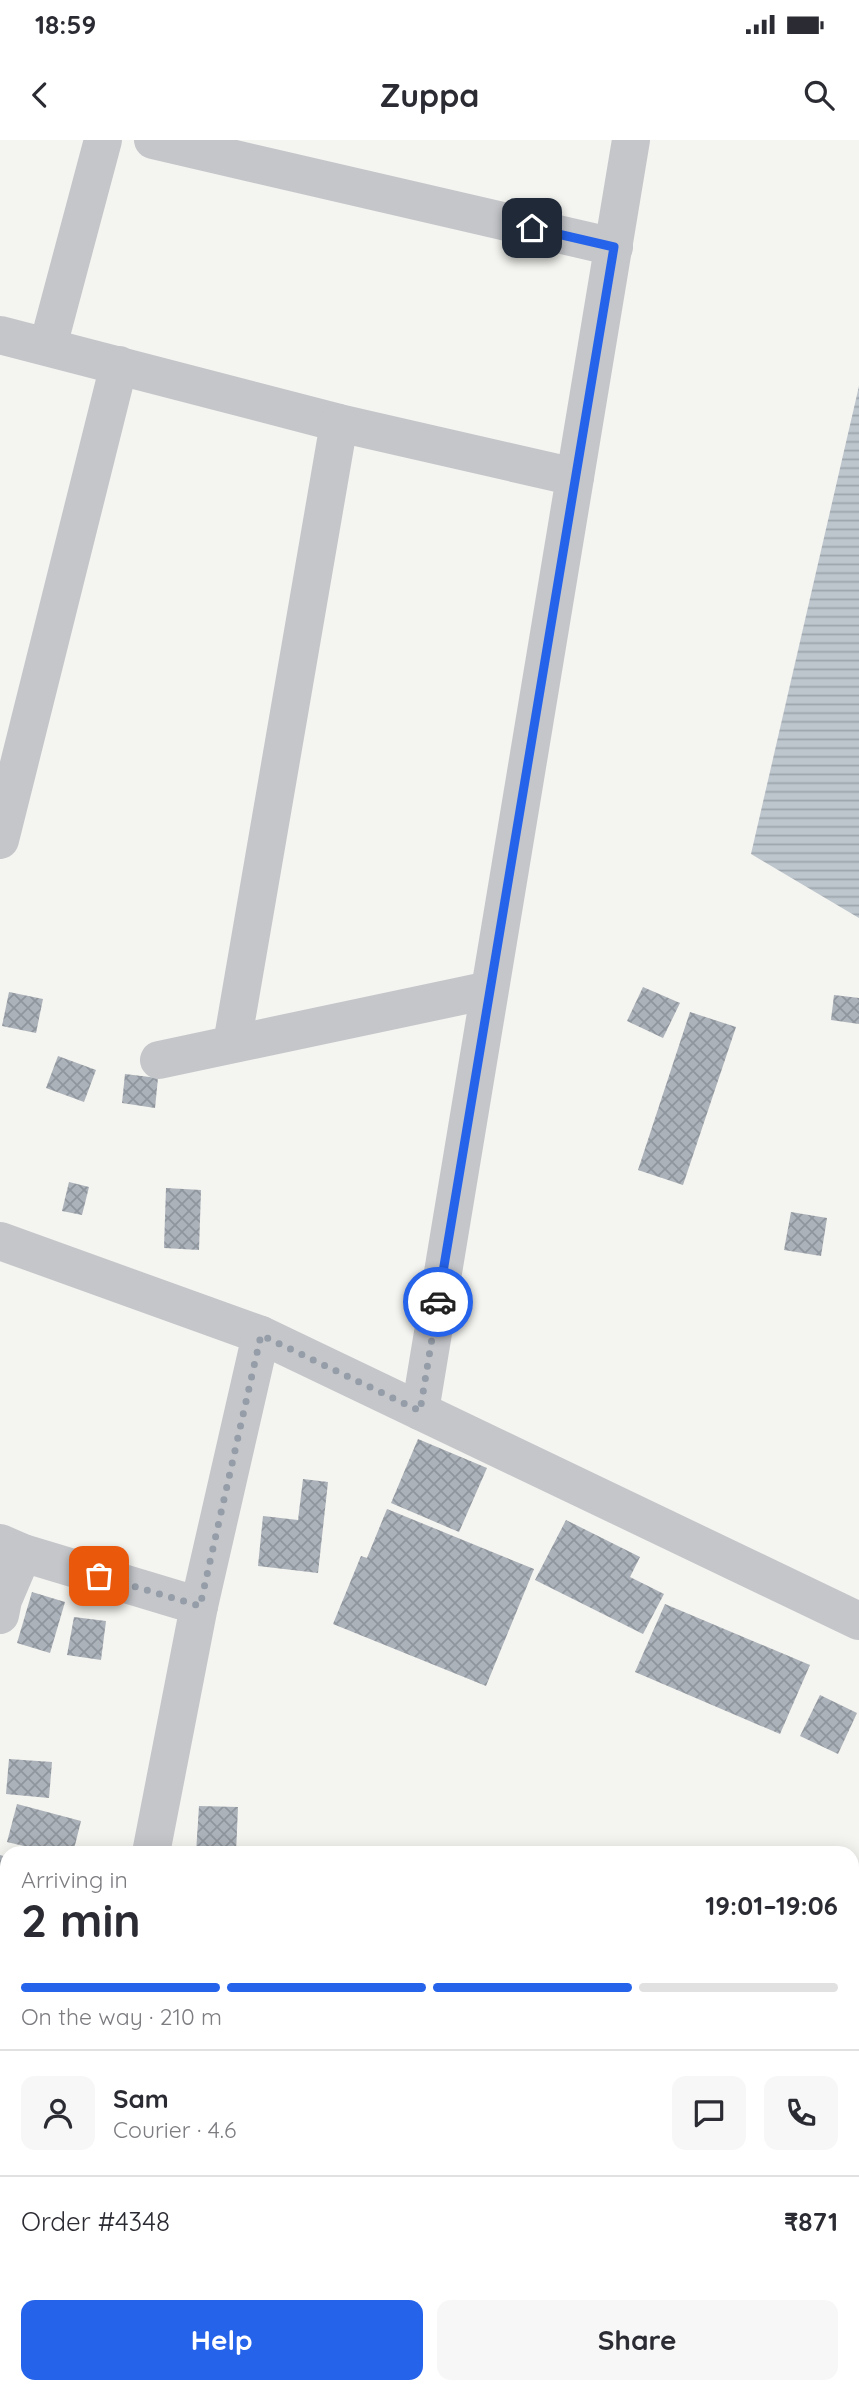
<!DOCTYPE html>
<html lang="en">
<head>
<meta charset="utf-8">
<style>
	:root { --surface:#fff; --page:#f7f7f7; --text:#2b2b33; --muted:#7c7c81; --line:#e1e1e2; --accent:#2563eb }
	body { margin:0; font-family:Quicksand,sans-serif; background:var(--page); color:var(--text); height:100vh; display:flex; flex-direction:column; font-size:26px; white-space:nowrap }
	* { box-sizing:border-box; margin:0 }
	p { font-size:23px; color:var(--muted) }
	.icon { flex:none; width:38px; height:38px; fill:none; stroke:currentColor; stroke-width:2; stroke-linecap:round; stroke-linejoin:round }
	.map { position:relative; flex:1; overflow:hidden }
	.side { position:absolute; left:0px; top:1706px; width:859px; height:548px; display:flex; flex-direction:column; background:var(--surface); border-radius:21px 21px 0 0; box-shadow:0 4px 18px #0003 }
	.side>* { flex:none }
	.pin { position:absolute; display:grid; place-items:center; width:60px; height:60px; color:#fff; margin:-30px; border-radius:14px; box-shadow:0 4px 10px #0006 }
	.courier { position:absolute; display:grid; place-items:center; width:70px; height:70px; margin:-35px; border:5px solid #2563eb; border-radius:50%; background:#fff; color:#222; box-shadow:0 2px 9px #0007 }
	.headline em { font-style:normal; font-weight:800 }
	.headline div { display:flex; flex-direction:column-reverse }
	.headline { display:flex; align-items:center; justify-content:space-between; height:119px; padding:0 21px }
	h1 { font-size:46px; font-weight:800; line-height:52px }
	.bar { display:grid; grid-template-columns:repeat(4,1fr); gap:10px 7px; align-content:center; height:84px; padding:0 21px }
	.bar i { height:9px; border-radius:5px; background:var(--line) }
	.bar .active { background:var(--accent) }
	.bar p { grid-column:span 4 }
	.line { display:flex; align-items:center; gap:18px; padding:0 21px; border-top:2px solid var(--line) }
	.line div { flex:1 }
	.round { display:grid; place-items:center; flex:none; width:74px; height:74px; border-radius:14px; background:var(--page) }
	.primary-button { display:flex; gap:14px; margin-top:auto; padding:14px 21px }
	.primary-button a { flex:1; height:80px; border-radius:14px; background:var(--accent); color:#fff; font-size:28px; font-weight:800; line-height:80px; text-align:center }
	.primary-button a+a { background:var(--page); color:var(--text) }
	.status { display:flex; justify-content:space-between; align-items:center; height:49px; padding:0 35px; background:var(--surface); direction:ltr }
	.status svg { height:19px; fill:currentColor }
	header { display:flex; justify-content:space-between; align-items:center; height:91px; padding:0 21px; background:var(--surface); font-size:32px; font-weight:800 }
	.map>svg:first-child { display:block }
	.water { fill:url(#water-rules) }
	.building { fill:url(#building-cross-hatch) }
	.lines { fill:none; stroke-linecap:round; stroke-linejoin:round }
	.minor { stroke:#c4c6ca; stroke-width:38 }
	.done { stroke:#959da8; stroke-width:7; stroke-dasharray:0 12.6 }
	.route { stroke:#2563eb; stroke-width:9 }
</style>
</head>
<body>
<div class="status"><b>18:59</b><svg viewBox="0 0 49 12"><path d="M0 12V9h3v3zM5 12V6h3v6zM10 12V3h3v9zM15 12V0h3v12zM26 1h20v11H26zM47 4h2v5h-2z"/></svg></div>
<header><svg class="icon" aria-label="back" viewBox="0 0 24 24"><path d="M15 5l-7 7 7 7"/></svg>Zuppa<svg class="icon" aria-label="search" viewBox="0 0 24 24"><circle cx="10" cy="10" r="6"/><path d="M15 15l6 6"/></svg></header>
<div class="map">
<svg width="859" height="2253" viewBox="0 0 859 2253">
	<defs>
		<pattern id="water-rules" width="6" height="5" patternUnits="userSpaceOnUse" patternTransform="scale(1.75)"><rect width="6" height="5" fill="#bec6cd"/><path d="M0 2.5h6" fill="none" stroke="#9ea5ac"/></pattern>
		<pattern id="building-cross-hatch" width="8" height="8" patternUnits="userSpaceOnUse" patternTransform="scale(1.75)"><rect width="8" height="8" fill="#acb2b9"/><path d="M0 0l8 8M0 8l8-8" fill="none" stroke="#8f959c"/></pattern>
	</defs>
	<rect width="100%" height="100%" fill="#f4f4f0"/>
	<path class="water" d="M859,246v532l-108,-64z"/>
	<g class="building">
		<path d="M643,847l37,16 -17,35 -36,-17z"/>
		<path d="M9,852l34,7 -7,34 -34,-7z"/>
		<path d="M834,855l25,3v26l-28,-4z"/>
		<path d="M690,872l46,15 -53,158 -45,-15z"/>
		<path d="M58,916l38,14 -12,32 -38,-14z"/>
		<path d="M125,934l33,4 -3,30 -33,-5z"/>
		<path d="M69,1042l20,5 -7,28 -20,-4z"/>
		<path d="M166,1048l35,2 -2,60 -35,-2z"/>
		<path d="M791,1072l36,6 -6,38 -37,-6z"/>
		<path d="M418,1299l69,29 -28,64 -68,-29z"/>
		<path d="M303,1339l25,3 -10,91 -60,-7 5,-50 35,4z"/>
		<path d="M387,1369l147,60 -48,117 -153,-62 28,-68 6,2z"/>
		<path d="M566,1380l74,37 -10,20 34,17 -21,40 -108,-54z"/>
		<path d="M32,1452l33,10 -15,51 -33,-10z"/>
		<path d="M665,1464l145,61 -30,69 -145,-62z"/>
		<path d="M74,1477l32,4 -5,39 -34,-5z"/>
		<path d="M820,1555l37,18 -19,41 -38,-18z"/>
		<path d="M9,1619l43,3 -3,36 -43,-4z"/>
		<path d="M17,1664l64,17 -8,32h-20l-46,-11z"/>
		<path d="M199,1666l39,1 -2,46h-40z"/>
		<path d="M0,1715l7,2v48l-7,-2z"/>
		<path d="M7,1783v39l-7,-2v-18z"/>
		<path d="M852,1905l7,1v56h-7z"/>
	</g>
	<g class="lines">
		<g class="minor">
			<path d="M153,0l461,107"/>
			<path d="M0,195l339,88 236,54"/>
			<path d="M48,206l55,-206"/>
			<path d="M0,700l119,-475"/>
			<path d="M232,904l107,-621"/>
			<path d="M159,920l330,-70"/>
			<path d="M0,1101l261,94 598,286"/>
			<path d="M420,1271l211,-1271"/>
			<path d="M0,1403l23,10 176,53"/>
			<path d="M0,1475l3,-15 20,-47"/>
			<path d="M151,1713l48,-247 62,-271"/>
			<path d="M0,2004h7"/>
			<path d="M84,2253v-6"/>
		</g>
	</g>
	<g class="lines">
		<path class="done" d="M99,1436l101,30 61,-271 159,76 18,-109"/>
		<path class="route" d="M438,1162l176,-1055 -82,-19"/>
	</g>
</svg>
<div class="pin" style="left:99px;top:1436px;background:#ea580c"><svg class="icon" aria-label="bag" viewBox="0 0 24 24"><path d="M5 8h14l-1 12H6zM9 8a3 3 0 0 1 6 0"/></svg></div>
<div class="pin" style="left:532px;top:88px;background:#1f2937"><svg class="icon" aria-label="home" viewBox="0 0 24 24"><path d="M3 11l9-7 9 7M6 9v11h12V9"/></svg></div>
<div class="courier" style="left:438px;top:1162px"><svg class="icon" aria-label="car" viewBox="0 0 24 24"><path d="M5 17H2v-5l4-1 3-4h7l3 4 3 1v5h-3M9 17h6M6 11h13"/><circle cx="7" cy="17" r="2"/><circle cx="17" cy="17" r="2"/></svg></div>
<section class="side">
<div class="headline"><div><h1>2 min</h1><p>Arriving in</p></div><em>19:01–19:06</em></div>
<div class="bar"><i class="active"></i><i class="active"></i><i class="active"></i><i></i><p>On the way · 210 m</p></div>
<div class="line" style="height:126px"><a class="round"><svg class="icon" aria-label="person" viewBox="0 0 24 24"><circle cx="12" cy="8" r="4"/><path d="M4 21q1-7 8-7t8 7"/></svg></a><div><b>Sam</b><p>Courier · 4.6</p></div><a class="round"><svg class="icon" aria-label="chat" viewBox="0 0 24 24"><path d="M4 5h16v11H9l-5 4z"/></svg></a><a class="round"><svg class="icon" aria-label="phone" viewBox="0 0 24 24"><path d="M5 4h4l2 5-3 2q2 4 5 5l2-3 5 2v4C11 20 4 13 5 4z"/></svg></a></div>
<div class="line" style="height:91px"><div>Order #4348</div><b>₹871</b></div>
<div class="primary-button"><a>Help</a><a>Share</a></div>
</section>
</div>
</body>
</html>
